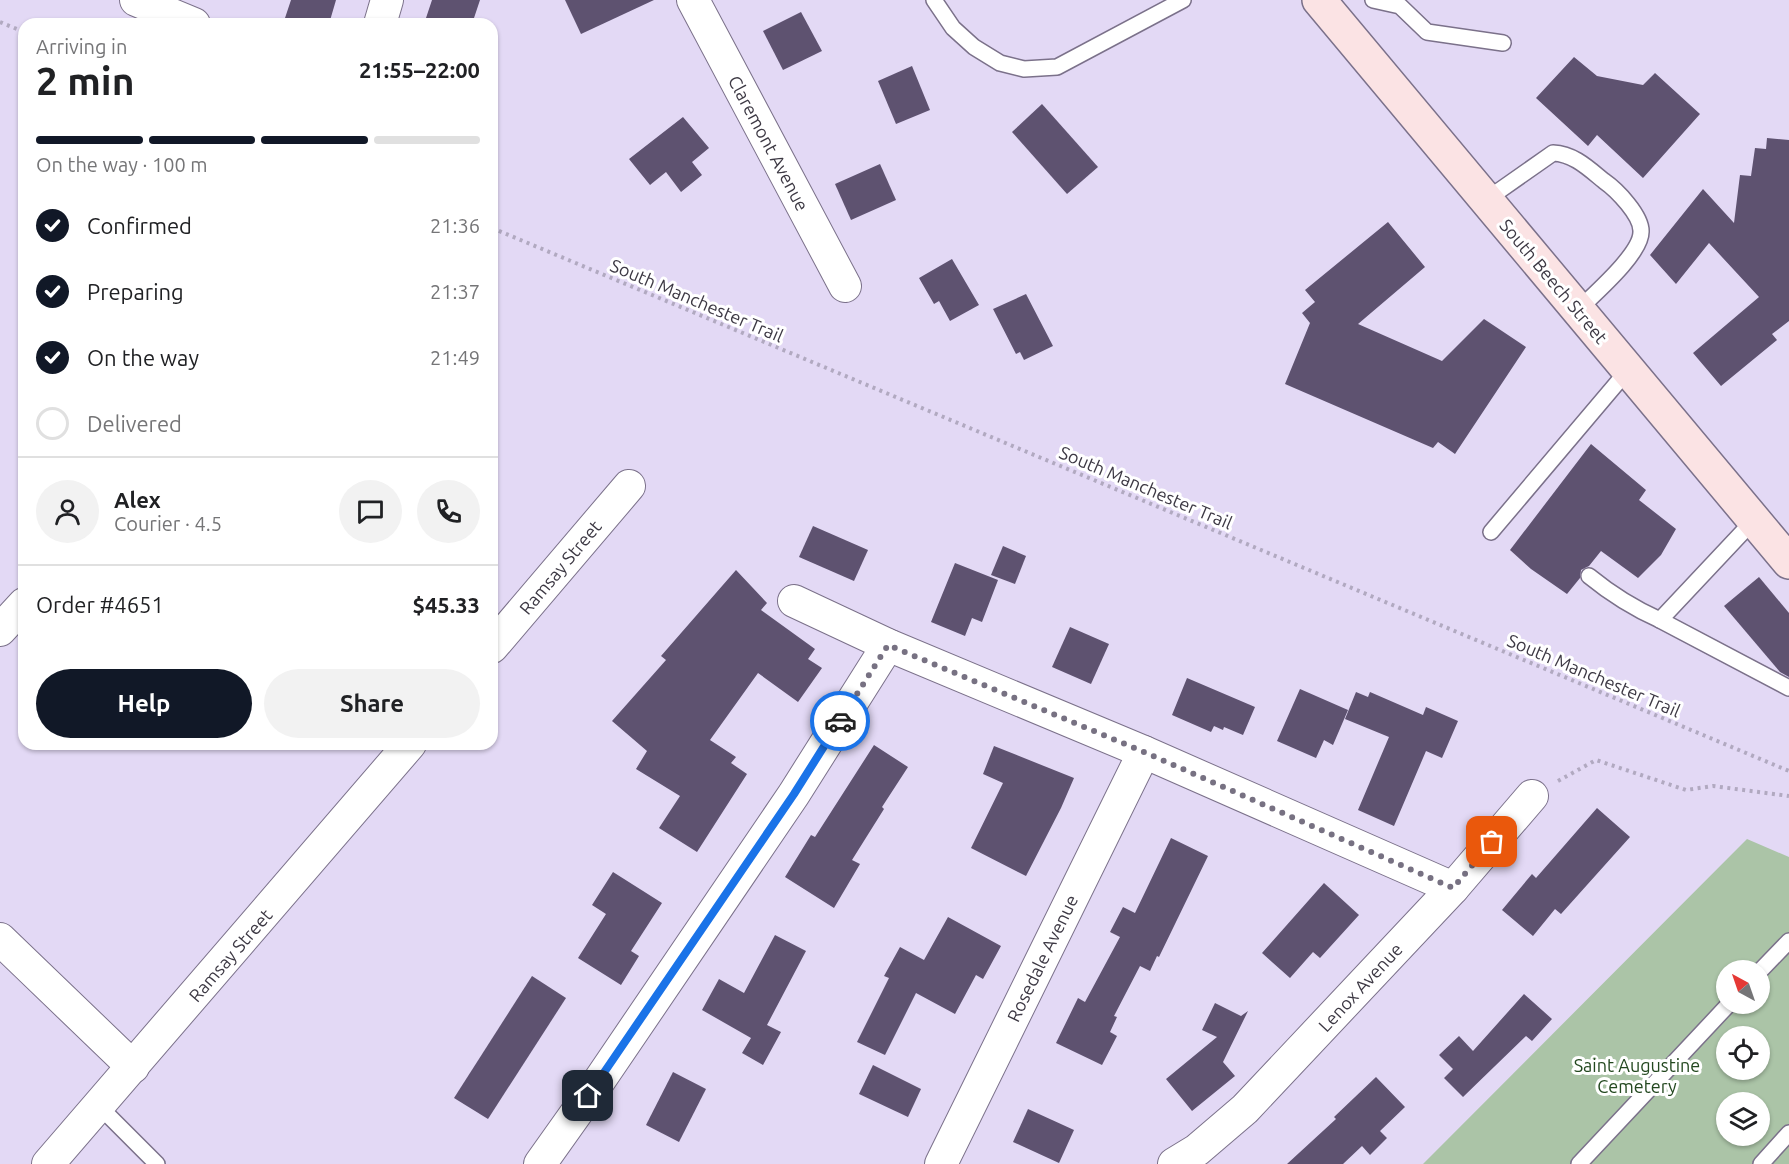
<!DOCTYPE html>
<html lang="en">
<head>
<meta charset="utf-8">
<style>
	:root { --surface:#fff; --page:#f2f2f2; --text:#202124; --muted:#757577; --line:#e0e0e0; --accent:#111827 }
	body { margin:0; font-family:Ubuntu,sans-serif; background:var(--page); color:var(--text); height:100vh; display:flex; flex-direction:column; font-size:22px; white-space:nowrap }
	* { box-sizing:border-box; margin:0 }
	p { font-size:20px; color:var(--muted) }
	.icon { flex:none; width:33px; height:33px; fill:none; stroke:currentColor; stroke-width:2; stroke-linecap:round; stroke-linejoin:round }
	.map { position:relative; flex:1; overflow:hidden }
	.panel { position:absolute; left:18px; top:18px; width:480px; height:732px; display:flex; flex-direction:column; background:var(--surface); border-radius:18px; box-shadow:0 2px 4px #0004 }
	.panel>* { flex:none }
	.needle { width:39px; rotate:320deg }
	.controls { position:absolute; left:1716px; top:960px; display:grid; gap:12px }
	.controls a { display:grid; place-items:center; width:54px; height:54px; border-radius:50%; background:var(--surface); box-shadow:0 2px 4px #0004; font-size:30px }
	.pin { position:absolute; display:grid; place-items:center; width:51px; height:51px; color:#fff; margin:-26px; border-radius:12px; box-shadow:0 3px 9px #0006 }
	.courier { position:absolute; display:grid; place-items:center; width:60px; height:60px; margin:-30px; border:4px solid #1a73e8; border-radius:50%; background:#fff; color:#222; box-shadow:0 2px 8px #0007 }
	.headline em { font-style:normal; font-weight:600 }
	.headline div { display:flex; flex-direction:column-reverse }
	.headline { display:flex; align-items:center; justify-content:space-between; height:102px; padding:0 18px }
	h1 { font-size:39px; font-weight:600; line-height:45px }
	.bar { display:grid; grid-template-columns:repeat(4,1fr); gap:9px 6px; align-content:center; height:72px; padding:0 18px }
	.bar i { height:8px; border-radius:4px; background:var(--line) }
	.bar .selected { background:var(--accent) }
	.bar p { grid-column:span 4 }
	.line { display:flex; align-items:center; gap:15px; padding:0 18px; border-top:2px solid var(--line) }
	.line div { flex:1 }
	.round { display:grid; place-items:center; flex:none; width:63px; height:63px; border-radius:32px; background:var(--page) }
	ol { padding:0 18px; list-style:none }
	li { display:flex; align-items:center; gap:18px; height:66px }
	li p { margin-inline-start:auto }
	li .icon { padding:6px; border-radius:50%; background:var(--accent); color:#fff; stroke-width:4 }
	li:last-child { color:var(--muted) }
	li i { width:33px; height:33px; border:3px solid var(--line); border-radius:50% }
	.primary-button { display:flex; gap:12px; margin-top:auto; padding:12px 18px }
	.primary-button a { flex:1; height:69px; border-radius:36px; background:var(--accent); color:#fff; font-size:24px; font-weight:600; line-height:69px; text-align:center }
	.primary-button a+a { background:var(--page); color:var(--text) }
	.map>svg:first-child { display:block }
	.green { fill:#abc4a7; fill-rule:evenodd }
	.building { fill:#5e5270 }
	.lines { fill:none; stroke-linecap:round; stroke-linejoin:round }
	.lane-casing { stroke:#7b718a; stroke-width:18 }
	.street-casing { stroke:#7b718a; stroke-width:34 }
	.secondary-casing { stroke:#7b718a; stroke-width:36 }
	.path { stroke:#b1a9c0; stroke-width:4; stroke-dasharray:3 4.5; stroke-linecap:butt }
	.lane { stroke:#fff; stroke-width:15 }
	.street { stroke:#fff; stroke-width:32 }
	.secondary { stroke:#fbe3e4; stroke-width:33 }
	.done { stroke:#777182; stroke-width:6; stroke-dasharray:0 10.8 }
	.route { stroke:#1a73e8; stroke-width:8 }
	.labels { text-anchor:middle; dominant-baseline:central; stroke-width:6; stroke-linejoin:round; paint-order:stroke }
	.street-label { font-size:18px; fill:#3d3944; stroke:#fff }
	.park-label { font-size:18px; fill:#23481f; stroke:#fff }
</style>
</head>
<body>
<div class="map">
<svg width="1789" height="1164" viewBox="0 0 1789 1164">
	<rect width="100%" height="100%" fill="#e3d9f5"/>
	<path class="green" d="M1747,839l42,18v307h-366zM1726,970h34v34h-34zM1726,1036h34v34h-34zM1726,1102h34v34h-34z"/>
	<g class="building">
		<path d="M291,0h45l-7,24h-46z"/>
		<path d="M432,0h48l-8,24h-48z"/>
		<path d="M565,0h89l-73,34z"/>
		<path d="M801,12l21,39 -39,19 -20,-39z"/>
		<path d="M1574,57l23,19 46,9 12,-12 45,41 -57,64 -46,-43 -9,11 -52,-48z"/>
		<path d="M912,66l18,44 -34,14 -18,-43z"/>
		<path d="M1042,104l56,63 -31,27 -55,-62z"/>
		<path d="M683,117l26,31 -17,14 10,13 -21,17 -15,-20 -16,13 -21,-26z"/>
		<path d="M1767,138l22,2v181l-17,13 5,6 -56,46 -28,-33 66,-56 -50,-54 -33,41 -26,-29 53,-66 31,34 6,-48 11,1 4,-28 11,1z"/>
		<path d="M880,164l16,36 -45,20 -16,-36z"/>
		<path d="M1388,222l37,45 -67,57 84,37 42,-42 42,28 -71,107 -17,-12 -5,6 -148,-64 25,-61 -8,-10 13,-11 -10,-12z"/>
		<path d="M952,259l27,46 -29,16 -11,-20 -5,3 -15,-26z"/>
		<path d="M1026,294l27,52 -29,14 -4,-8 -4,2 -23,-45z"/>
		<path d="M1591,444l55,46 -7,10 37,29 -15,26 -23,23 -37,-27 -12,15 -8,4 -1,8 -13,16 -36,-25 -21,-19z"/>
		<path d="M813,526l55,24 -14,31 -55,-24z"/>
		<path d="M1003,546l23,10 -11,28 -24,-9z"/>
		<path d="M955,563l43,17 -16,42 -10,-4 -7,18 -34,-14z"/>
		<path d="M736,570l31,33 -6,7 54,39 -7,10 14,9 -24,34 -40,-29 -48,67 26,17 -5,6 16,11 -50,78 -38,-24 21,-32 -44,-27 11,-18 -35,-30 54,-61 -5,-4z"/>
		<path d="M1759,577l30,36v64l-9,-5 -56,-66z"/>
		<path d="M1070,627l39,17 -18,40 -39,-17z"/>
		<path d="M1187,678l68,29 -12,28 -19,-8 -1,3 -9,-4 -3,6 -39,-17z"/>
		<path d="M1300,689l48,21 -15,35 -9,-5 -8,18 -39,-17z"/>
		<path d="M1356,692l12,5 2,-5 53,23 3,-8 32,14 -16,37 -16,-7 -32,75 -36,-16 31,-73 -44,-18z"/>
		<path d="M874,745l34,22 -26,40 2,2 -32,51 8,4 -26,44 -49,-31 26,-42 4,2z"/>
		<path d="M994,746l80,32 -13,30 -35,68 -55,-28 32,-65 -20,-9z"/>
		<path d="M1597,808l33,29 -69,77 -6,-5 -22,27 -31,-26 30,-36 4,4z"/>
		<path d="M1171,838l37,18 -49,101 -2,-1 -7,15 -10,-5 -26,50 3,1 -7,15 7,4 -15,29 -46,-22 22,-45 7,4 35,-65 -10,-5 13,-25 12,6z"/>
		<path d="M613,872l49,31 -31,48 8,5 -18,29 -43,-27 28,-44 -14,-9z"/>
		<path d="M1324,883l35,32 -39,43 -7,-6 -23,26 -28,-25z"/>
		<path d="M948,917l53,29 -18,33 -7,-4 -21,39 -39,-21 -31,62 -28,-13 32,-64 -5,-2 16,-29 24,13z"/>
		<path d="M775,935l31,16 -39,74 14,7 -18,33 -21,-12 9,-15 -49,-28 17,-31 25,14z"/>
		<path d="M532,976l34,22 -78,121 -34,-21z"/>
		<path d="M1524,994l28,25 -20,22 -6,-5 -63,61 -19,-19 9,-9 -14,-14 20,-19 14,15z"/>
		<path d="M1215,1003l26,13 7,-5 -25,51 12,14 -43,35 -26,-32 51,-42 -15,-7z"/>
		<path d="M873,1065l48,24 -13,28 -49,-23z"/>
		<path d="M673,1072l33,17 -27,53 -33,-17z"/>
		<path d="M1376,1077l29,30 -25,24 7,7 -17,17 -8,-9 -19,18h-56l49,-45 -2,-2z"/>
		<path d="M1028,1109l46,21 -15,33 -46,-21z"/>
	</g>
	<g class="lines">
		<defs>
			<g id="lane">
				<path d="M934,0l19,28 21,19 26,16 24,6 33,-2 126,-67"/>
				<path d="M1373,0l27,6 27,26 76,11"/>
				<path d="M1486,200l67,-47c21,1 35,15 51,28 13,9 38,35 37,51 0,22 -47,62 -63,78"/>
				<path d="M1754,520l-94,100 129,68"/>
				<path d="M1491,532l137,-162"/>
				<path d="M1589,576c22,18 44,32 71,44"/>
				<path d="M1760,971l29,-30"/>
				<path d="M99,1106l58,58"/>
				<path d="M1579,1164l150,-160"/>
				<path d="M1761,1164l28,-31"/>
			</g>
			<g id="street">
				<path d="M136,0l58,24"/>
				<path d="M693,0l152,286"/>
				<path d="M380,24l7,-24"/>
				<path d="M794,601l94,44 256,107 309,136"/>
				<path d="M0,630l24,-26"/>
				<path d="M492,647l137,-161"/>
				<path d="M0,939l133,128"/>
				<path d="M48,1164l362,-420"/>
				<path d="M540,1164l59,-83 195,-287 94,-149"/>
				<path d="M941,1164l203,-412"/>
				<path d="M1174,1164l23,-14 48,-41 208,-221 79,-92"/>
			</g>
			<path id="secondary" d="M1319,0l470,562"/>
		</defs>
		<use href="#lane" class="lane-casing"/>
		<use href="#street" class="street-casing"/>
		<use href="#secondary" class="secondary-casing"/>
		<g class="path">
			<path d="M0,22l24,10"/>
			<path d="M492,228l1297,543"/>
			<path d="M1558,781l38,-21 90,30 27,-4 76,10"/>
		</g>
		<use href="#lane" class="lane"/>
		<use href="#street" class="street"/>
		<use href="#secondary" class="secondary"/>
	</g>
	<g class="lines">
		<path class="done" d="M840,721l48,-76 256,107 309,136 39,-46"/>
		<path class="route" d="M588,1096l206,-302 46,-73"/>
	</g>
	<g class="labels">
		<g class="street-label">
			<text transform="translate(769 143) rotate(62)">Claremont Avenue</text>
			<text transform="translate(1554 281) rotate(50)">South Beech Street</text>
			<text transform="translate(697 300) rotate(23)">South Manchester Trail</text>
			<text transform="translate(1146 487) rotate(23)">South Manchester Trail</text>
			<text transform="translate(560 567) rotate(-50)">Ramsay Street</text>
			<text transform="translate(1594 675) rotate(23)">South Manchester Trail</text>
			<text transform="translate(230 955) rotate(-49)">Ramsay Street</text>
			<text transform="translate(1042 958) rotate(-64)">Rosedale Avenue</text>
			<text transform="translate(1360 987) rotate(-47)">Lenox Avenue</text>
		</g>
		<g class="park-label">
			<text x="1637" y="1065">Saint Augustine<tspan x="1637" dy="21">Cemetery</tspan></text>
		</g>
	</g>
</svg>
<div class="controls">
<a><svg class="needle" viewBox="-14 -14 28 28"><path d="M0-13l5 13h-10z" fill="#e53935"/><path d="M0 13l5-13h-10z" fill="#757577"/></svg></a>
<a><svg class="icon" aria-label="locate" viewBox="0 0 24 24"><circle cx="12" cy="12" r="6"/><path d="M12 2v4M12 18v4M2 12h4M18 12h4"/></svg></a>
<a><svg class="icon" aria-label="layers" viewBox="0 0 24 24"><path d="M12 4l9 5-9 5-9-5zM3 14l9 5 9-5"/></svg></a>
</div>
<div class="pin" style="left:1492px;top:842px;background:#ea580c"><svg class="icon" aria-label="bag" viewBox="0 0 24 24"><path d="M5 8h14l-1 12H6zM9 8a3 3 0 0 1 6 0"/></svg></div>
<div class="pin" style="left:588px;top:1096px;background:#1f2937"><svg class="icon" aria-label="home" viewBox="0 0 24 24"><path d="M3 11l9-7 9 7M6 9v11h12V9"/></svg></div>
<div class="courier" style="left:840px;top:721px"><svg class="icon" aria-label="car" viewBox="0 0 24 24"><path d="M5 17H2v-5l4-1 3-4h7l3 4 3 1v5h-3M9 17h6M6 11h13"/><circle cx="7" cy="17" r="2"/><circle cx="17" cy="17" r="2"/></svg></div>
<section class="panel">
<div class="headline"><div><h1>2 min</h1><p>Arriving in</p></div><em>21:55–22:00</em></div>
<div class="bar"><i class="selected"></i><i class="selected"></i><i class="selected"></i><i></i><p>On the way · 100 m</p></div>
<ol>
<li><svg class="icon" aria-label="check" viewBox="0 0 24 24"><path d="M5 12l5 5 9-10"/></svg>Confirmed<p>21:36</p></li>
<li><svg class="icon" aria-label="check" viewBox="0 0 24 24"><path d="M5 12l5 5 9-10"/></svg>Preparing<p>21:37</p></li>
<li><svg class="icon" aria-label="check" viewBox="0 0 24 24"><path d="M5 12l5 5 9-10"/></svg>On the way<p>21:49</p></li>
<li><i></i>Delivered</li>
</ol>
<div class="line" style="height:108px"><a class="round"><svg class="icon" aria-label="person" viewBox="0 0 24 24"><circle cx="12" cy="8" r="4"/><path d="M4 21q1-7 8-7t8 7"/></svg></a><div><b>Alex</b><p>Courier · 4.5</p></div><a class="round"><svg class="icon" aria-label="chat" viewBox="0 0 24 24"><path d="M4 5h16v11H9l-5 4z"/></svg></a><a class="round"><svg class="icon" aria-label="phone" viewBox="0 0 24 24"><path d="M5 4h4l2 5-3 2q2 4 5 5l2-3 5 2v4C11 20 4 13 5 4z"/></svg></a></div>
<div class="line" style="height:78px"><div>Order #4651</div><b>$45.33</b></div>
<div class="primary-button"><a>Help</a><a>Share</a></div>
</section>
</div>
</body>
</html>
